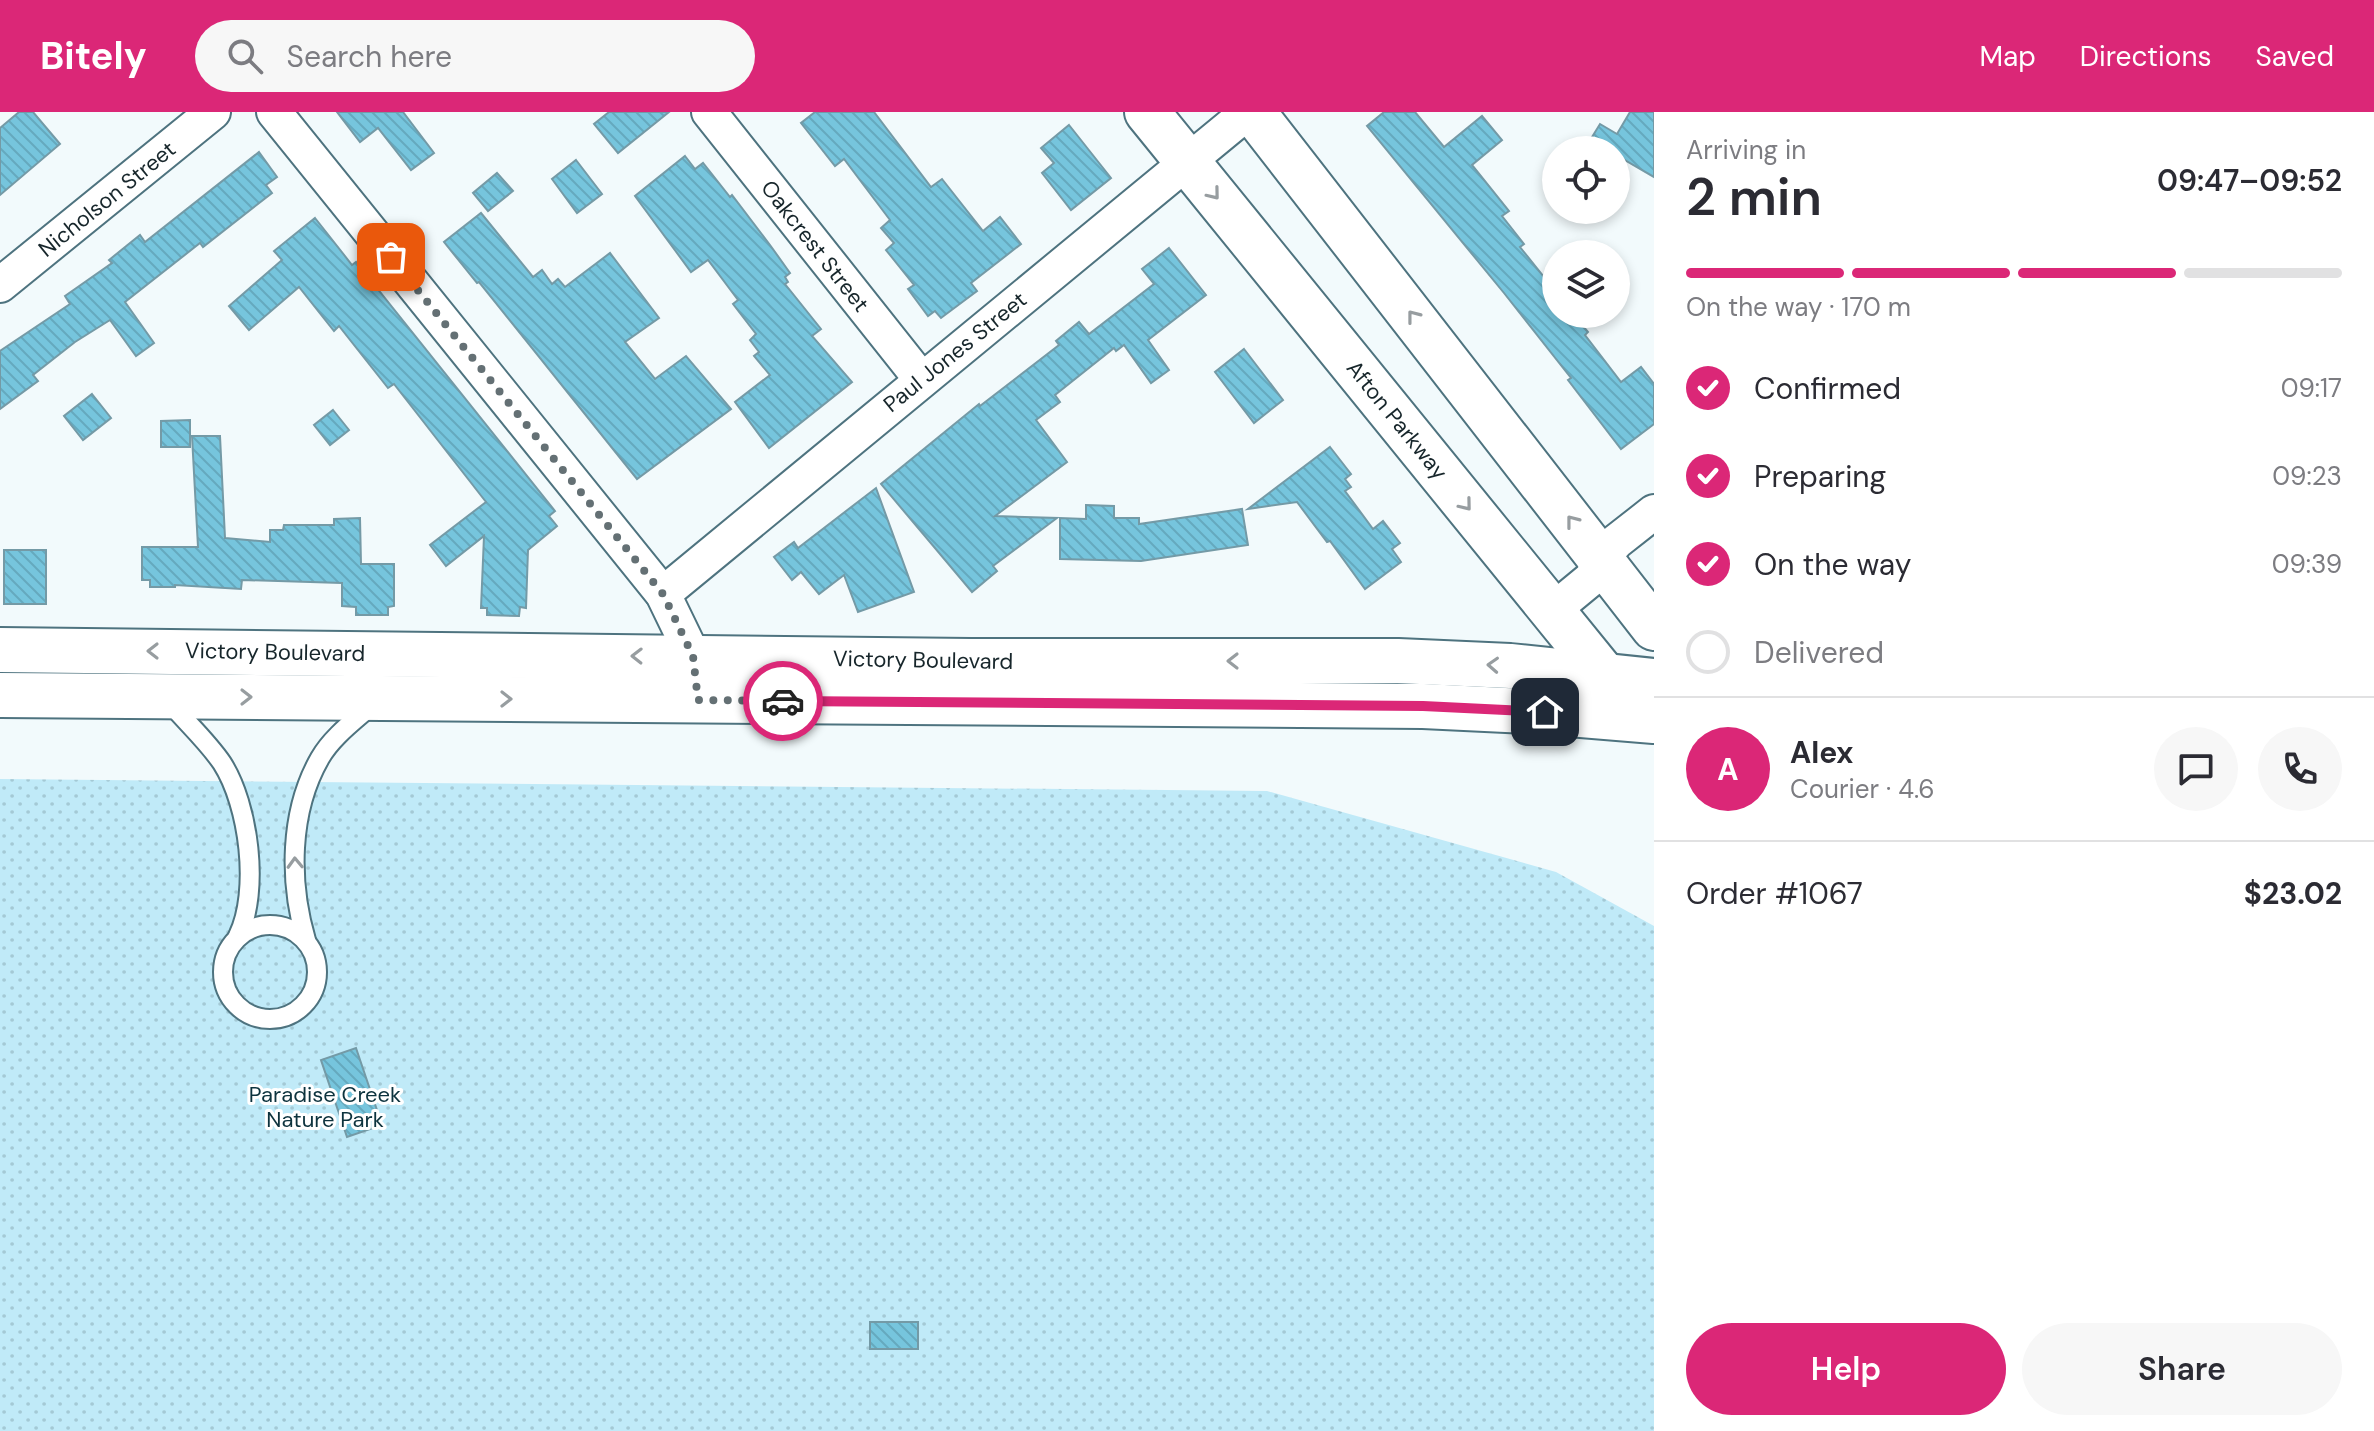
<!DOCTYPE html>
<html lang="en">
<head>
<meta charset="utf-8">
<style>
	:root { --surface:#fff; --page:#f7f7f7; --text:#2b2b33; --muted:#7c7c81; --line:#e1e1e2; --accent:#db2777 }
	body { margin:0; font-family:"DM Sans",sans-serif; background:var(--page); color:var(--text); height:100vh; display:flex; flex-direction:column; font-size:30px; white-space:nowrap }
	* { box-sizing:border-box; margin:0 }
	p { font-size:26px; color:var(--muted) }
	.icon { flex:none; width:44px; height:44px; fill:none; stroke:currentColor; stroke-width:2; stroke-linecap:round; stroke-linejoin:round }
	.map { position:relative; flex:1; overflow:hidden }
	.panel { display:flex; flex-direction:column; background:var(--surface); width:720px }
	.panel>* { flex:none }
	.tools { position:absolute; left:1542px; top:24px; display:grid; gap:16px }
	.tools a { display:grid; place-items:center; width:88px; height:88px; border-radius:50%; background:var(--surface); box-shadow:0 4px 12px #0003; font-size:40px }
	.pin { position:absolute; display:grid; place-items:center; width:68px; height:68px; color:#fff; margin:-34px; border-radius:16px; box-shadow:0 4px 12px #0006 }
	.courier { position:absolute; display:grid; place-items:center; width:80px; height:80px; margin:-40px; border:6px solid #db2777; border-radius:50%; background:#fff; color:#222; box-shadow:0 2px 10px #0007 }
	.overview em { font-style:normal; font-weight:600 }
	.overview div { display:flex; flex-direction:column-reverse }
	.overview { display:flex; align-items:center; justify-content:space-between; height:136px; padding:0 32px }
	h1 { font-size:52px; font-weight:600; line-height:60px }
	.bar { display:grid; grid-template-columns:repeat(4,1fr); gap:12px 8px; align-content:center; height:96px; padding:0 32px }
	.bar i { height:10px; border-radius:6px; background:var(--line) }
	.bar .active { background:var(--accent) }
	.bar p { grid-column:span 4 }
	.line { display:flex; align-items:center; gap:20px; padding:0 32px; border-top:2px solid var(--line) }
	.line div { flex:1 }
	.round { display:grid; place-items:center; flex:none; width:84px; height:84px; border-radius:42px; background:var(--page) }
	ol { padding:0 32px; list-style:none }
	li { display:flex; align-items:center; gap:24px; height:88px }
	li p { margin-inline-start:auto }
	li .icon { padding:8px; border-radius:50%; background:var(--accent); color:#fff; stroke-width:4 }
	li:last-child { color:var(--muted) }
	li i { width:44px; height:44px; border:4px solid var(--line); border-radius:50% }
	.cta { display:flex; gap:16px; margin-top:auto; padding:16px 32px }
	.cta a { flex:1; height:92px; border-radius:48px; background:var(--accent); color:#fff; font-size:32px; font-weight:600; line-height:92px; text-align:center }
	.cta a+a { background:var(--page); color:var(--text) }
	header { display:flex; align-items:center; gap:48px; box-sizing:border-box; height:112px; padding:0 40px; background:var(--accent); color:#fff }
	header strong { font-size:38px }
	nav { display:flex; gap:44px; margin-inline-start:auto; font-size:28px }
	.search { width:560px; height:72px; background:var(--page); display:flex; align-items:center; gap:20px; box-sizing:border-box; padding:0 28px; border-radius:44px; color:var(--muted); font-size:30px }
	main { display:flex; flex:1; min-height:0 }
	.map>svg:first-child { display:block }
	.park { fill:url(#park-dots) }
	.building { fill:url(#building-back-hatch); stroke:#749aa6; stroke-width:2 }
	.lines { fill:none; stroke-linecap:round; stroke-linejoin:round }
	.service-casing { stroke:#4e737f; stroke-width:22 }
	.minor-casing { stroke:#4e737f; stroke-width:38 }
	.tertiary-casing { stroke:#4e737f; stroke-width:48 }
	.secondary-casing { stroke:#4e737f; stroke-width:48 }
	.service { stroke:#fff; stroke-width:18 }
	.minor { stroke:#fff; stroke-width:34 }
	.tertiary { stroke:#fff; stroke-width:44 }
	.secondary { stroke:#fff; stroke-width:44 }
	.oneway { stroke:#979da0 }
	.done { stroke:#647074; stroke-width:8; stroke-dasharray:0 14.4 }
	.route { stroke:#db2777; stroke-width:10 }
	.labels { text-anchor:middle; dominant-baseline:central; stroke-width:6; stroke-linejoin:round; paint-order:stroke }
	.street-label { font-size:22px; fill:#17262b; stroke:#fff }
	.park-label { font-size:22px; fill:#0d333e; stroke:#fff }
</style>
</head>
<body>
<header>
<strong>Bitely</strong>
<div class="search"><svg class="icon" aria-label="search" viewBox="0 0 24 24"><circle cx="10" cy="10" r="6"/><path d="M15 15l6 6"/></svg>Search here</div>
<nav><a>Map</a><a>Directions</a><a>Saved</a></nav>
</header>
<main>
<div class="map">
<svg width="1654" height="1319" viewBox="0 0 1654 1319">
	<defs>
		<pattern id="park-dots" width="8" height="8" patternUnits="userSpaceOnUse" patternTransform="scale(2)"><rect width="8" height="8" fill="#c0eaf8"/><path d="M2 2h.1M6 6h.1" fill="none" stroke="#a4c9d5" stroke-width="1.8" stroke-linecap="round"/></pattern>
		<pattern id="building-back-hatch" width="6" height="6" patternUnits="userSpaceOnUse" patternTransform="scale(2)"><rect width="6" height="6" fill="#76c5dd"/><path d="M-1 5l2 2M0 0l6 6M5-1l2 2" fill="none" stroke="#65a9be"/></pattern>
	</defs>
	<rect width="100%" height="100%" fill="#f2fafc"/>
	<path class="park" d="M0,667l1267,12 289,81 98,54v505h-1654z"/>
	<g class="building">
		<path d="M19,0h14l27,32 -60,51v-67z"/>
		<path d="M337,0h66l31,41 -23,17 -33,-42 -18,14z"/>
		<path d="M609,0h60l-51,41 -24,-29z"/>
		<path d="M815,0h59l57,75 11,-8 41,52 17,-14 21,27 -50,39 6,8 -36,27 -6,-7 -7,5 -20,-27 6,-4 -28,-35 8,-7 -13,-15 9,-8 -46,-61 -9,7 -34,-43z"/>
		<path d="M1384,0h31l29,35 38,-31 20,24 -30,25 37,46 -7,5 22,28 -4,3 36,45v22h17l15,18 -3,3 36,47 20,-15 13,17v40l-33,25 -53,-69 3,-2 -67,-85 -137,-167z"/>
		<path d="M1630,0h24v65l-38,-22v-5h-32l16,-26 17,10z"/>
		<path d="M1069,13l42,53 -40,32 -29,-37 12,-10 -13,-15z"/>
		<path d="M259,40l18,25 -11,8 6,8 -69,54 -3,-4 -75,59 29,41 -18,13 -26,-36 -35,22 -42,33 5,6 -38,28v-58l70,-47 -5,-8 47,-33 -3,-3 31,-25 5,7z"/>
		<path d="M685,44l10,13 8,-6 27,34 2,-2 38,50 20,28 -5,4 3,5 -3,2 36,45 -9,7 40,46 -83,66 -34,-46 35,-27 -16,-19 5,-4 -9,-12 6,-6 -23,-30 5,-4 -30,-40 -17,12 -56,-76z"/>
		<path d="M576,48l26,34 -25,19 -25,-34z"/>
		<path d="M497,61l16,18 -25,20 -15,-18z"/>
		<path d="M481,101l52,64 9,-7 10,14 6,-5 7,8 45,-34 49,65 -34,24 30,37 31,-23 45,53 -94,70 -158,-197 -2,1 -33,-41z"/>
		<path d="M315,106l37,47 4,-3 199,249 -6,5 8,10 -29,24 -2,58 -6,-1 -1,9 -32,-1v-7h-6l3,-72 -38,30 -16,-21 56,-43 -92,-118 -6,4 -49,-62 -5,5 -35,-44 -50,43 -20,-24 53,-46 -8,-9z"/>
		<path d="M1169,136l37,47 -58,45 21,30 -18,13 -27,-38 -8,6 -2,-3 -59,47 5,7 -24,18 31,42 -72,54 62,2 -64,48 4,5 -25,21 -91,-108 98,-80 1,2 79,-61 -3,-4 23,-19 10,12 65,-50 -12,-15z"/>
		<path d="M1244,237l39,51 -29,23 -39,-51z"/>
		<path d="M92,282l19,24 -28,22 -19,-24z"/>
		<path d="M333,298l16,20 -19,15 -16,-20z"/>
		<path d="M190,308v27h-29v-26z"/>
		<path d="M192,324h28l5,102 45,4v-12h13l1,-5h50v-6l26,-1 1,46h33v42l-6,1v8h-32v-8l-14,-1v-23l-100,-3 -1,9 -66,-4v2h-25v-7h-8v-33h56z"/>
		<path d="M1330,335l21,27 -6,5 6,8 -6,4 28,38 10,-8 17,22 -8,6 9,13 -36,27 -35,-48 -3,1 -30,-40 -49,7z"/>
		<path d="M876,376l38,104 -56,20 -14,-37 -25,19 -18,-22 -9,8 -18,-23 20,-15 4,6z"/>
		<path d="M1086,393l28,1v12h25v6l103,-15 6,36 -107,16 -81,-2v-41l26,1z"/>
		<rect x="4" y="438" width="42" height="54"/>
		<path d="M356,936l26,77 -35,12 -26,-77z"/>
		<rect x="870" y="1210" width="48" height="27"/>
	</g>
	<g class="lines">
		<defs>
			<g id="service">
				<path d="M169,590c17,20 38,39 53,61 27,42 38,128 16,173"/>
				<circle cx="270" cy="860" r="47"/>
				<path d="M306,828c-17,-58 -17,-128 14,-182 12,-21 34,-37 52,-53"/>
			</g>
			<g id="minor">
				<path d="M274,0l389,482 30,62 3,23"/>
				<path d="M709,0l212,267"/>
				<path d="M0,173l213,-173"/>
				<path d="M663,482l585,-482"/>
				<path d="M1552,499l40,-33 9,-20 16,-17 37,-29"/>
			</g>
			<g id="tertiary">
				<path d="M1147,0l458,564 20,18"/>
				<path d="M1253,0l401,516"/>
			</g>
			<g id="secondary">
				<path d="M0,538l971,11h427l112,5 144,15"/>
				<path d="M0,583l1423,11 122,6 109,9"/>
			</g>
		</defs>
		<use href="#service" class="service-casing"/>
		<use href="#minor" class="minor-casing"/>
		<use href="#tertiary" class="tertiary-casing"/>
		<use href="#secondary" class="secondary-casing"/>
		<use href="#service" class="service"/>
		<use href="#minor" class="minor"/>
		<use href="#tertiary" class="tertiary"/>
		<use href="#secondary" class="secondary"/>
	</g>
	<defs><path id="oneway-chevron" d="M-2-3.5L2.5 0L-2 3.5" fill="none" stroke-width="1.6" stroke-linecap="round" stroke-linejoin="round" transform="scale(2)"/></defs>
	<g class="oneway">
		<use href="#oneway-chevron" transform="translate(1214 82) rotate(51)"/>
		<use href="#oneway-chevron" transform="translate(1413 204) rotate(-128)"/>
		<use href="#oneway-chevron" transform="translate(1466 393) rotate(51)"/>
		<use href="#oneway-chevron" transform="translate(1572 409) rotate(-128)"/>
		<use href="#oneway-chevron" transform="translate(153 539) rotate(-180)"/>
		<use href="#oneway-chevron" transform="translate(637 544) rotate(-179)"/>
		<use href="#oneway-chevron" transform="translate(1233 549) rotate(-180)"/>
		<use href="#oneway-chevron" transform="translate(1493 553) rotate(-177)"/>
		<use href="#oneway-chevron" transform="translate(246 585)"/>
		<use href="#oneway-chevron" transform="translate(506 587)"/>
		<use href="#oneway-chevron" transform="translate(295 751) rotate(-92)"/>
	</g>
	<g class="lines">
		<path class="done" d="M391,145l272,337 30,62 5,44 85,1"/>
		<path class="route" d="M783,589l640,5 122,6"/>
	</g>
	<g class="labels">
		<g class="street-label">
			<text transform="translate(107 87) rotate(-39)">Nicholson Street</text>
			<text transform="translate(815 134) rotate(52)">Oakcrest Street</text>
			<text transform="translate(955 240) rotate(-39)">Paul Jones Street</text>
			<text transform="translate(1397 308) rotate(51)">Afton Parkway</text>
			<text transform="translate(275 540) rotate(1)">Victory Boulevard</text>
			<text transform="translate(923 548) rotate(1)">Victory Boulevard</text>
		</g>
		<g class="park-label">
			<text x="325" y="982">Paradise Creek<tspan x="325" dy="25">Nature Park</tspan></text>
		</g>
	</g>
</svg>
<div class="tools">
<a><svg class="icon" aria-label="locate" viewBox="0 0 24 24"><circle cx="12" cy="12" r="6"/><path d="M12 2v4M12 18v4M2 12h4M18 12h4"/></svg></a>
<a><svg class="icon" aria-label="layers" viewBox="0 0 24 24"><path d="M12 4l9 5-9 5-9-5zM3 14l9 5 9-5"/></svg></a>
</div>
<div class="pin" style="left:391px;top:145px;background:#ea580c"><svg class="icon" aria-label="bag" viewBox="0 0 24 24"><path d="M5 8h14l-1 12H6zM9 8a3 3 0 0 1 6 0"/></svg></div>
<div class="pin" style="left:1545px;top:600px;background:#1f2937"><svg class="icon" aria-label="home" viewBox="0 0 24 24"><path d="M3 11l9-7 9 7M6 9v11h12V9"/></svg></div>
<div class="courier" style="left:783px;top:589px"><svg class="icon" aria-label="car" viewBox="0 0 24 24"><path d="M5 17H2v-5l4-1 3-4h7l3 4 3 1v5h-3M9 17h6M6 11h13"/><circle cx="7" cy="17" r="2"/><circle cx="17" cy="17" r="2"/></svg></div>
</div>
<section class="panel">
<div class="overview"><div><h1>2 min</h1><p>Arriving in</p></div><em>09:47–09:52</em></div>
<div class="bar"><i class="active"></i><i class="active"></i><i class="active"></i><i></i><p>On the way · 170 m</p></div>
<ol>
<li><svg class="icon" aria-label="check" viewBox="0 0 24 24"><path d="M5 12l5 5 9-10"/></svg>Confirmed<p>09:17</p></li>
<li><svg class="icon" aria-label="check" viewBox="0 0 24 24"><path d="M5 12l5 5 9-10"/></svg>Preparing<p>09:23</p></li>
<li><svg class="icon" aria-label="check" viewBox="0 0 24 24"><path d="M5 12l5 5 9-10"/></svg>On the way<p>09:39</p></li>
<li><i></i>Delivered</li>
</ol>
<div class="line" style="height:144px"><b class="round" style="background:var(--accent);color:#fff">A</b><div><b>Alex</b><p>Courier · 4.6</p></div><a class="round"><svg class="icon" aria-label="chat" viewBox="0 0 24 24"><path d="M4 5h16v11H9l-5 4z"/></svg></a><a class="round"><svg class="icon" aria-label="phone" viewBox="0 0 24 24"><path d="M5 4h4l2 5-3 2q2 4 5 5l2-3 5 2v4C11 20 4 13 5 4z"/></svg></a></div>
<div class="line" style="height:104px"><div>Order #1067</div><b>$23.02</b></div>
<div class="cta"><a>Help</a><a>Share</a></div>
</section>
</main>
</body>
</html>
